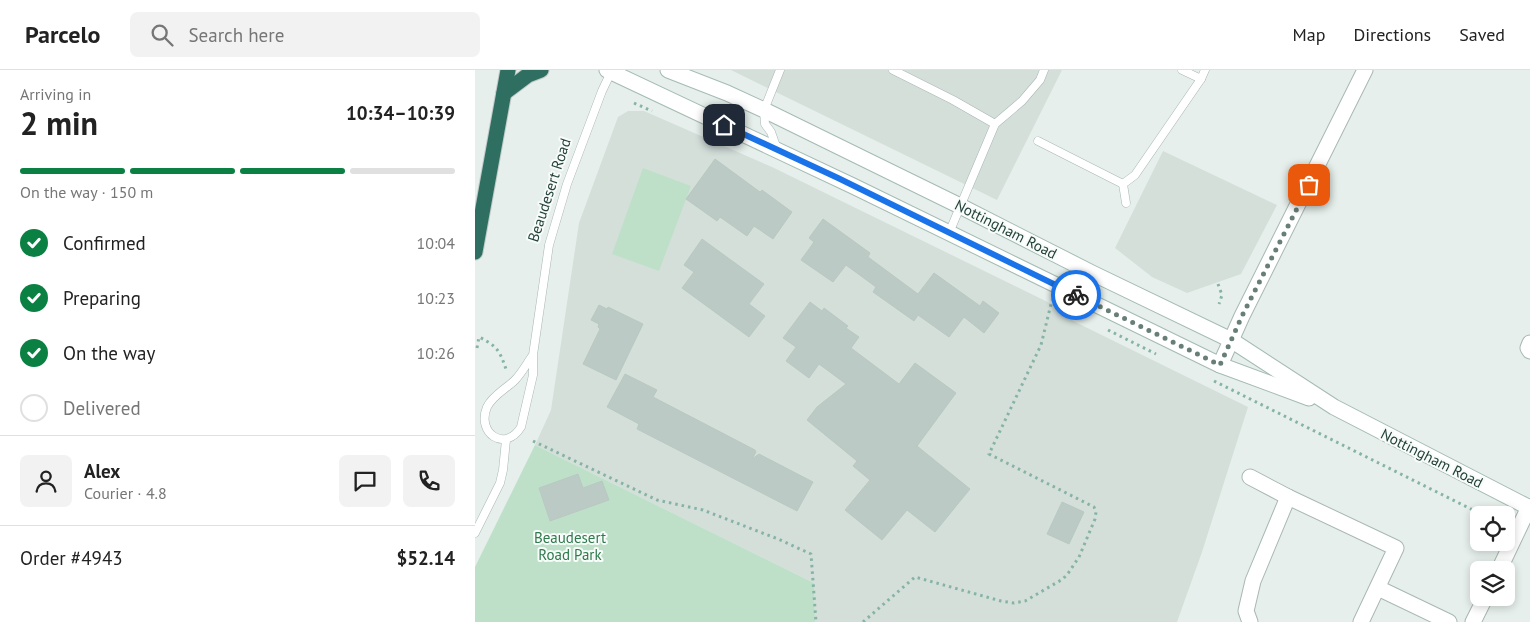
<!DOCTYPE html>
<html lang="en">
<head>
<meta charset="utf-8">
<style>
	:root { --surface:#fff; --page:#f2f2f2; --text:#222; --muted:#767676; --line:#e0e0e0; --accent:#0b8043 }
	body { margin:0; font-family:"PT Sans",sans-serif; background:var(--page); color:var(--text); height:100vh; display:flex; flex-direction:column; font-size:19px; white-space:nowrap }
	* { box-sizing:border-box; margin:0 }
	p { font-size:16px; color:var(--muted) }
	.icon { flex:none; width:28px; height:28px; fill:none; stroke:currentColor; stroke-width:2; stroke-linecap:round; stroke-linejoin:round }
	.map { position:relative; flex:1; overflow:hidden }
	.side { display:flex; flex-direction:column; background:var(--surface); width:475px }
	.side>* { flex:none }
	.controls { position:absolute; left:995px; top:436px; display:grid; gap:10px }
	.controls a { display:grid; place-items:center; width:45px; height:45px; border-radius:8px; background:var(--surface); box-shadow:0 2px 8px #0003; font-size:25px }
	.pin { position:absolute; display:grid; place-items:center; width:42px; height:42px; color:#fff; margin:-21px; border-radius:10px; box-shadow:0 2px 8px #0006 }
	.courier { position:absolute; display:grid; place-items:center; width:50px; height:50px; margin:-25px; border:4px solid #1a73e8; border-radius:50%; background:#fff; color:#222; box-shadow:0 1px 6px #0007 }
	.head em { font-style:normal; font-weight:600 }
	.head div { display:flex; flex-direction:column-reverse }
	.head { display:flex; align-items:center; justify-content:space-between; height:85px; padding:0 20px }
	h1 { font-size:32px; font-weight:600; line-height:38px }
	.bar { display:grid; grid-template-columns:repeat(4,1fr); gap:8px 5px; align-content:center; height:60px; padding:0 20px }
	.bar i { height:6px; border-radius:4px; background:var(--line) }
	.bar .active { background:var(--accent) }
	.bar p { grid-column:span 4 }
	.line { display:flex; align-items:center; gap:12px; padding:0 20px; border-top:1px solid var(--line) }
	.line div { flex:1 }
	.round { display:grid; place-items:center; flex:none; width:52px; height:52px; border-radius:8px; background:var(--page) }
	ol { padding:0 20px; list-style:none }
	li { display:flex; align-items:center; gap:15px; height:55px }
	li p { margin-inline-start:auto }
	li .icon { padding:5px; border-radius:50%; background:var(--accent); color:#fff; stroke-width:4 }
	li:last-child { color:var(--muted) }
	li i { width:28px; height:28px; border:2px solid var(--line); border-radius:50% }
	header { display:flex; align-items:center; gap:30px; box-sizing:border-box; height:70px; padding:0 25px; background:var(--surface); border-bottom:1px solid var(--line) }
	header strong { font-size:24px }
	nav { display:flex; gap:28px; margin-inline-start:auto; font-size:18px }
	.search { width:350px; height:45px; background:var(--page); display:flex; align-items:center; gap:12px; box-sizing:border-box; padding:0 18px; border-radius:8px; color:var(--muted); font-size:19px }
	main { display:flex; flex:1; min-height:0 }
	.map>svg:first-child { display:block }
	.built { fill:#d4dfda }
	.green { fill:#bfe0c8 }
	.building { fill:#bbcac4; stroke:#b8c9c2 }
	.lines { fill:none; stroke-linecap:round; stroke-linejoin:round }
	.lane-casing { stroke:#a8b8b2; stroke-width:9 }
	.street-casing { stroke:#a8b8b2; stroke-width:17 }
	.secondary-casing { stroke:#a4bbb3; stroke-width:17 }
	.highway-casing { stroke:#c2cac8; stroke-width:17 }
	.path { stroke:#86b3a5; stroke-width:3; stroke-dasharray:2.5 4; stroke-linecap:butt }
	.lane { stroke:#fff; stroke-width:8 }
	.street { stroke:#fff; stroke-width:15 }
	.secondary { stroke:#fff; stroke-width:15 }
	.highway { stroke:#2f6f62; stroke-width:15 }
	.done { stroke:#687f78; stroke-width:5; stroke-dasharray:0 9 }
	.route { stroke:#1a73e8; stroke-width:6 }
	.labels { text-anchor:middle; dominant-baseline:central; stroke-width:4; stroke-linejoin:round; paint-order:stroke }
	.street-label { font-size:15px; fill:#24423a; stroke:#f7fbf9 }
	.park-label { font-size:15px; fill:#2d7a4b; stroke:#f7fbf9 }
</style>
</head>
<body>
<header>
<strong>Parcelo</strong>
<div class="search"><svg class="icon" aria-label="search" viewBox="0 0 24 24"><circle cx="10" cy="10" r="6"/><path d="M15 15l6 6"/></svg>Search here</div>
<nav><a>Map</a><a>Directions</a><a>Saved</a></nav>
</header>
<main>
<section class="side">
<div class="head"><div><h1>2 min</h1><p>Arriving in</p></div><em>10:34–10:39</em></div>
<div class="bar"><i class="active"></i><i class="active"></i><i class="active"></i><i></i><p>On the way · 150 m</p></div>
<ol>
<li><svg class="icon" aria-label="check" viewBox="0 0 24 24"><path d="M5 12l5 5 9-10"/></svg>Confirmed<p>10:04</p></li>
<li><svg class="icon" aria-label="check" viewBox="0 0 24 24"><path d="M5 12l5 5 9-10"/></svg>Preparing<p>10:23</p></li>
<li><svg class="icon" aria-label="check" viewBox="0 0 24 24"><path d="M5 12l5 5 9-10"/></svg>On the way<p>10:26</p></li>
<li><i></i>Delivered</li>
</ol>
<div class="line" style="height:90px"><a class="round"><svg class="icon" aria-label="person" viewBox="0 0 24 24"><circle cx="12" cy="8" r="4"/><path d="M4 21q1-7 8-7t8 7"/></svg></a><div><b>Alex</b><p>Courier · 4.8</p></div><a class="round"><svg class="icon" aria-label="chat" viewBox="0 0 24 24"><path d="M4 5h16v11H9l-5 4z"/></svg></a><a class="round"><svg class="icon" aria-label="phone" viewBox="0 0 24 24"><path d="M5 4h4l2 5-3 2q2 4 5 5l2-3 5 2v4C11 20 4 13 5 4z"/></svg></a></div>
<div class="line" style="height:65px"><div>Order #4943</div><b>$52.14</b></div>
</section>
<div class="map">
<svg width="1055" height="552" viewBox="0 0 1055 552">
	<rect width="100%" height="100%" fill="#e6efeb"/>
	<g class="built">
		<path d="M256,0h331l-65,130z"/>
		<path d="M153,41h16l128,56 292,143 -3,5 187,92 -46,145 -25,70h-362l-1,-39 -279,-138 16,-35 28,-187 39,-106z"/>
		<path d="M688,81l114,54 -36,69 -54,19 -35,-16 -37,-29z"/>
	</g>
	<g class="green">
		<path d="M168,98l48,18 -32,85 -47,-17z"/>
		<path d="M60,375l279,138 1,39h-340v-55z"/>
	</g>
	<g class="building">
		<path d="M240,89l45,33 2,-2 30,22 -19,27 -19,-13 -7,10 -27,-19 -3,4 -31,-22z"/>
		<path d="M348,149l47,34 -2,4 50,37 16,-21 46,33 3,-5 16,12 -15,20 -20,-16 -15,20 -31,-22 -4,6 -41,-29 3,-5 -30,-22 -13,17 -32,-22 13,-18 -5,-4z"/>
		<path d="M227,169l62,45 -15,20 16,12 -16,21 -67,-49 12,-16 -10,-7z"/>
		<path d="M335,232l12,9 2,-3 24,18 -2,2 13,9 -8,11 48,36 16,-21 41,30 -39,53 53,43 -35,43 -28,-22 -25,30 -37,-30 25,-30 -17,-14 4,-5 -50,-41 10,-13 29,-23 -27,-20 -10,14 -23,-17 10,-14 -13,-9z"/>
		<path d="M124,235l8,4 1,-2 35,17 -27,56 -33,-16 17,-35 -2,-2 1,-3 -8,-4z"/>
		<path d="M150,304l32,16 -4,7 102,53 1,2 -4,7 7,-5 54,28 -16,29 -160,-82 2,-5 -32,-17z"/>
		<path d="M103,404l5,14 19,-7 7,19 -59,21 -11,-33z"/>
		<path d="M587,432l22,10 -15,32 -22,-10z"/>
	</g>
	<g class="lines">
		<defs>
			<g id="lane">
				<path d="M418,0l60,30 42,24"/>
				<path d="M707,0l19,9"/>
				<path d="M563,71l85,43"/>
				<path d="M302,79l-6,-17 -6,-8 -1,-14 16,-40"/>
				<path d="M651,133l-3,-19 12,-9 66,-96 4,-9"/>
				<path d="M474,163l46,-109 27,-23 18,-21 4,-10"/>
				<path d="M58,285c-6,8 -11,18 -18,25 -9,9 -22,15 -28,27 -11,26 18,46 34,20l12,-52v-20l16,-110 18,-61 35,-93 10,-21"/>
				<path d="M0,463l25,-50 3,-13 3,-30"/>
			</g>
			<g id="street">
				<path d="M1055,273l-2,5 2,3"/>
				<path d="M745,295l22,-49 123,-246"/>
				<path d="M775,407l38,20"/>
				<path d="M1024,500l30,-63"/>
				<path d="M903,518l71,34"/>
				<path d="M775,552l-4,-11 7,-30 35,-84 108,51 -35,74"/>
				<path d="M998,552l12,-24"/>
			</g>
			<g id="secondary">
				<path d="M132,0l246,116 367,179 89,33"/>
				<path d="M193,0l59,23 37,17 196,96 132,67 139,67 103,67 196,101"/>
			</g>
			<g id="highway">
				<path d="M29,23l24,-18 13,-5"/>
				<path d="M0,182l33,-182"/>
			</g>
		</defs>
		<use href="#lane" class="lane-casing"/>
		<use href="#street" class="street-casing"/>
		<use href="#secondary" class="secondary-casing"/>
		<use href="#highway" class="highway-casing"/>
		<g class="path">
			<path d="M159,33l18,8"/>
			<path d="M743,214l4,11 -3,9"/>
			<path d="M633,260l48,24"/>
			<path d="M2,278l2,-11c20,10 21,15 28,35"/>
			<path d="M739,311l269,134"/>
			<path d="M58,371l124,59 46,10 75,29 33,15 5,68"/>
			<path d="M388,552l52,-45 86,24 13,2 11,-2 38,-22 6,-7 10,-15 16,-38 1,-7 -2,-5 -105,-53 52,-109 11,-45"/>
		</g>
		<use href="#lane" class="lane"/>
		<use href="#street" class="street"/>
		<use href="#secondary" class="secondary"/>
		<use href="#highway" class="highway"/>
	</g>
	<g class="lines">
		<path class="done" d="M601,225l144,70 22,-49 67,-131"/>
		<path class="route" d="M249,55l114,53 238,117"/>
	</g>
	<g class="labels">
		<g class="street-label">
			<text transform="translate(74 120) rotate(-72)">Beaudesert Road</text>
			<text transform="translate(531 159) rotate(27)">Nottingham Road</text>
			<text transform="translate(957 388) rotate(27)">Nottingham Road</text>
		</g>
		<g class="park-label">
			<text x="95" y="467">Beaudesert<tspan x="95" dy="17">Road Park</tspan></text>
		</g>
	</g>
</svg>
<div class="controls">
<a><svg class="icon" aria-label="locate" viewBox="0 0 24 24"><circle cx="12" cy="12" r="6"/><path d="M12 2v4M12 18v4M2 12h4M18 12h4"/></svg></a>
<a><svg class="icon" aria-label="layers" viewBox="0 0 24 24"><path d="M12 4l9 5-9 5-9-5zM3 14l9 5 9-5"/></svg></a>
</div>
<div class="pin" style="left:834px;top:115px;background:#ea580c"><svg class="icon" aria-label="bag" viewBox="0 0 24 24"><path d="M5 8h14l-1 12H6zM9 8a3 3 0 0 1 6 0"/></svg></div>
<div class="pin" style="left:249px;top:55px;background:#1f2937"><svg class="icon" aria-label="home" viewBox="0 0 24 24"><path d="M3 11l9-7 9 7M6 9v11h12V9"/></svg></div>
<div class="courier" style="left:601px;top:225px"><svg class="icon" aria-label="bike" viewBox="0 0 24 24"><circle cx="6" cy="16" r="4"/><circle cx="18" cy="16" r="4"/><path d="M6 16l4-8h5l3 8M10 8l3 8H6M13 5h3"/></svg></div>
</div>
</main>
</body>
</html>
